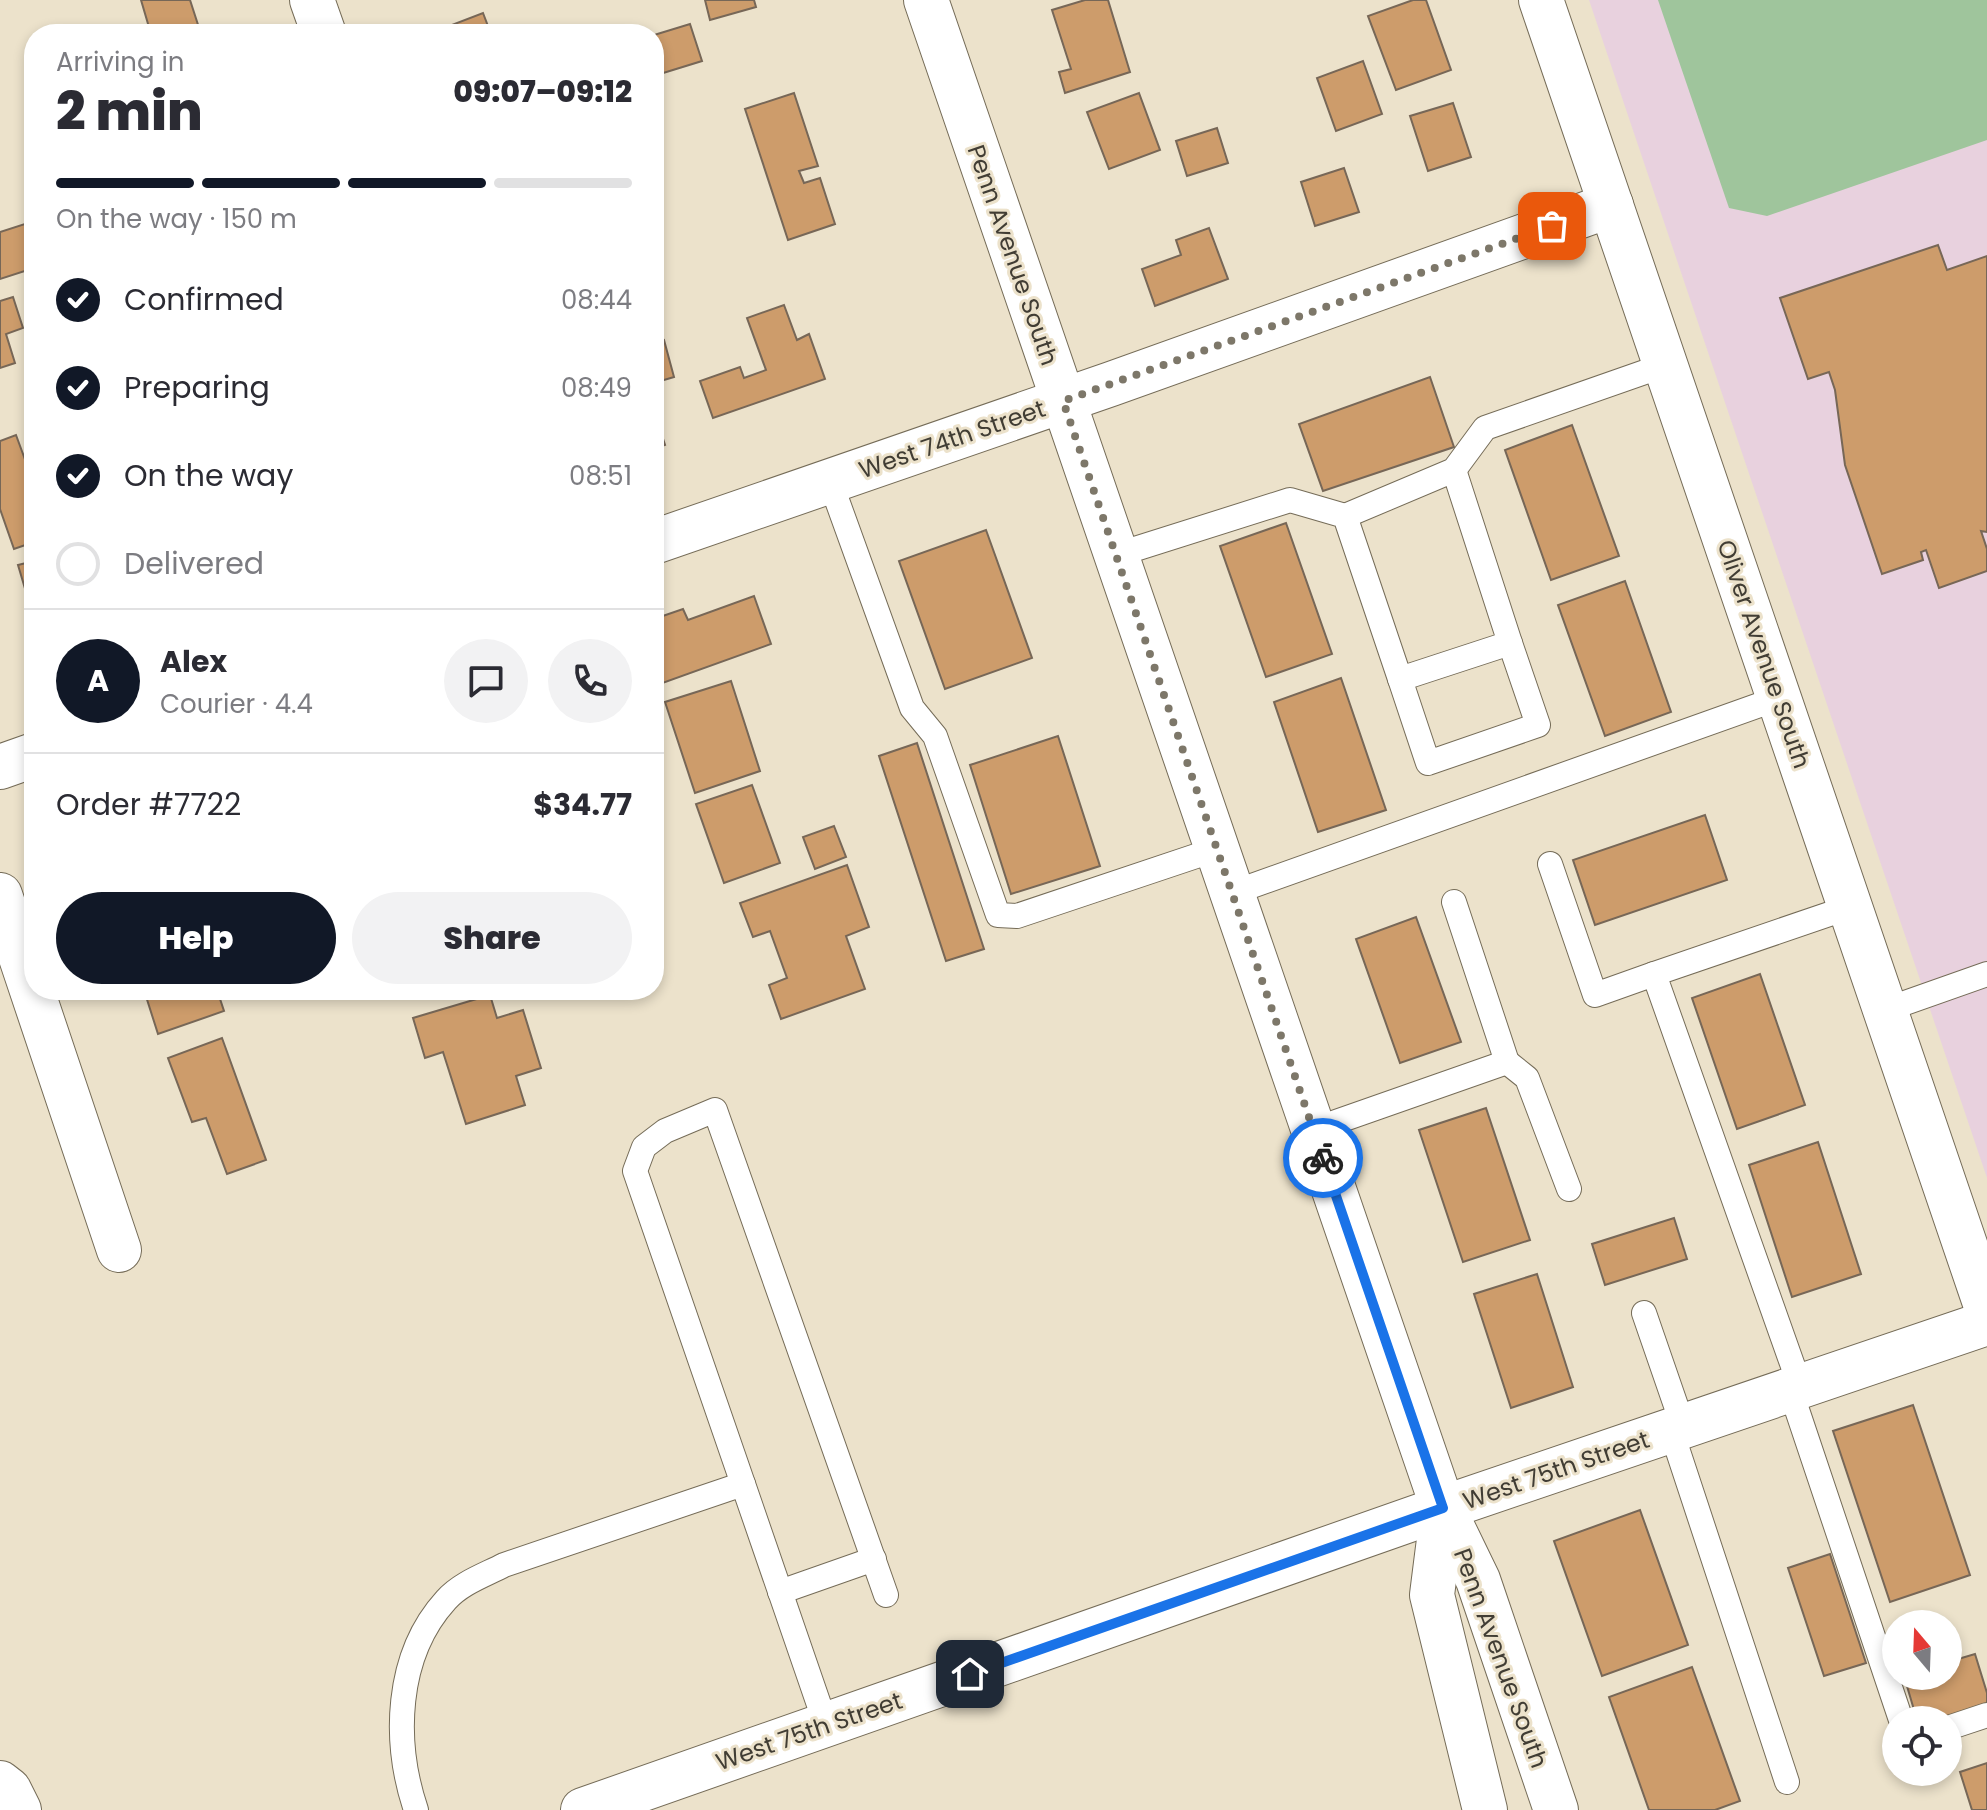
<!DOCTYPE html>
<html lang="en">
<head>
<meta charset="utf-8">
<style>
	:root { --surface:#fff; --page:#f2f2f3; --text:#2b2b33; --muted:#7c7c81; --line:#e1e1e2; --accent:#111827 }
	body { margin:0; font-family:Poppins,sans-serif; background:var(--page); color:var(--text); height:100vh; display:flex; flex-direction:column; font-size:30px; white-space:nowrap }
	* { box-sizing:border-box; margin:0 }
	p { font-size:26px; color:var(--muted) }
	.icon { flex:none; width:44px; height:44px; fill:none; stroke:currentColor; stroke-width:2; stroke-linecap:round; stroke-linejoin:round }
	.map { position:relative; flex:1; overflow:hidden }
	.details { position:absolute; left:24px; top:24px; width:640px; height:976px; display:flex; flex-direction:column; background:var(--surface); border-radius:32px; box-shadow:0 4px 12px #0003 }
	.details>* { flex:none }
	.needle { width:52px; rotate:341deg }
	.tools { position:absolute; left:1882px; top:1610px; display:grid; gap:16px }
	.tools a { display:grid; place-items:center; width:80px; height:80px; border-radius:50%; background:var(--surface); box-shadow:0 4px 12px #0003; font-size:40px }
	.pin { position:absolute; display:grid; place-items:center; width:68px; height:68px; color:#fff; margin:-34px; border-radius:16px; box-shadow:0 4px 12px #0006 }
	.courier { position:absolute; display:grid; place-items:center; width:80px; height:80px; margin:-40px; border:6px solid #1a73e8; border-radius:50%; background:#fff; color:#222; box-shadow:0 2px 10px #0007 }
	.overview em { font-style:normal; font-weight:800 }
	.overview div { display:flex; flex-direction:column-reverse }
	.overview { display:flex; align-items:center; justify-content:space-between; height:136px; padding:0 32px }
	h1 { font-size:52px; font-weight:800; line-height:60px }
	.bar { display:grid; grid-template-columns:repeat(4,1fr); gap:12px 8px; align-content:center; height:96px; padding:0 32px }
	.bar i { height:10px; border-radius:6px; background:var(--line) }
	.bar .selected { background:var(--accent) }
	.bar p { grid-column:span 4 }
	.line { display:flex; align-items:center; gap:20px; padding:0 32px; border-top:2px solid var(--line) }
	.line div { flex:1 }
	.round { display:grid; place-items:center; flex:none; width:84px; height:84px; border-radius:42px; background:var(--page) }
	ol { padding:0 32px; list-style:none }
	li { display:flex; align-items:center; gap:24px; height:88px }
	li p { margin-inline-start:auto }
	li .icon { padding:8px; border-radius:50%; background:var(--accent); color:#fff; stroke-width:4 }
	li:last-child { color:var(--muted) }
	li i { width:44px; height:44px; border:4px solid var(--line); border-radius:50% }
	.action { display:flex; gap:16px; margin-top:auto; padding:16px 32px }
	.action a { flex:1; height:92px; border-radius:48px; background:var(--accent); color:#fff; font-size:32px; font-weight:800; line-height:92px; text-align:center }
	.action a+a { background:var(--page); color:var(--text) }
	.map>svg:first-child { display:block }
	.education { fill:#e8d1de }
	.green { fill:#9fc59c }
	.building { fill:#cd9c6b; stroke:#776757; stroke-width:2 }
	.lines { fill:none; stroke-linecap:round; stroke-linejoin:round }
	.lane-casing { stroke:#756c58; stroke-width:26 }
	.street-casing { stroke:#756c58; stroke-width:46 }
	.secondary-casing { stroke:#756c58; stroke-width:46 }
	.lane { stroke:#fff; stroke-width:24 }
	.street { stroke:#fff; stroke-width:44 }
	.secondary { stroke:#fff; stroke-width:44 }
	.done { stroke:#7d7769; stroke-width:8; stroke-dasharray:0 14.4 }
	.route { stroke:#1a73e8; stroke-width:10 }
	.labels { text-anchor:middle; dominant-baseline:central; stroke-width:6; stroke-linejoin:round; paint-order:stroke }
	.street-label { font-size:24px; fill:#413d34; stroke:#ece2cb }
</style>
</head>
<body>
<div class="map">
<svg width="1987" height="1810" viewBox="0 0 1987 1810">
	<rect width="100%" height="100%" fill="#ece2cb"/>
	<path class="education" d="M1589,0h398v1178z"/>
	<path class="green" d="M1658,0h329v140l-220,76 -38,-8z"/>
	<g class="building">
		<path d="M141,0h49l11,34h-50z"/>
		<path d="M705,0h49l2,7 -46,13z"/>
		<path d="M1085,0h23l22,72 -65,21 -6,-21 12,-3 -19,-59z"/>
		<path d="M1413,0h13l25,70 -55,20 -28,-74z"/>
		<path d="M483,13l8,21h-54l-1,-3z"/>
		<path d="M690,24l12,37 -42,13 -6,-18v-21z"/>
		<path d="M1363,61l19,53 -46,17 -19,-53z"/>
		<path d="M794,93l24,73 -19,5 5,12 16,-5 15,46 -47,16 -43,-131z"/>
		<path d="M1139,93l21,57 -51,19 -22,-57z"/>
		<path d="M1453,103l18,54 -43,14 -18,-55z"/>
		<path d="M1217,128l11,35 -41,13 -11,-35z"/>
		<path d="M1344,168l15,44 -44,14 -14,-44z"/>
		<path d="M34,221v47l-34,11v-47z"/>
		<path d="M1209,228l19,51 -73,27 -13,-37 39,-14 -5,-15z"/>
		<path d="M1938,245l9,25 40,-14v276l-6,-1 6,18v22l-48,17 -13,-38 -5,2 2,8 -41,14 -37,-109 -10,-75 -6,-18 -21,7 -28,-81z"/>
		<path d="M13,297l10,31 -17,6 9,29 -15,5v-67z"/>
		<path d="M784,305l13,35 12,-6 16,45 -112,39 -13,-37 40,-14 4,11 22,-8 -19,-52z"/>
		<path d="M664,340l10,37 -20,6v-40z"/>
		<path d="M1430,377l24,70 -131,44 -24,-67z"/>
		<path d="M654,411l11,34 -11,4z"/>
		<path d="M1572,425l47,131 -68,24 -46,-130z"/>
		<path d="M16,435l18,49v58l-20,7 -14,-40v-68z"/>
		<path d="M1286,523l46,131 -66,23 -46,-131z"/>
		<path d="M986,530l46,128 -87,31 -46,-128z"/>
		<path d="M34,561v58l-16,-54z"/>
		<path d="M1625,581l46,131 -66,24 -47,-131z"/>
		<path d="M754,596l17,48 -114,41 -3,-10v-56l29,-10 5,11z"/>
		<path d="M1341,678l45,132 -68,22 -44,-130z"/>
		<path d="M731,681l29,90 -65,22 -30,-91z"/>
		<path d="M1058,736l42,130 -89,28 -41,-129z"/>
		<path d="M917,743l67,206 -38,12 -67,-205z"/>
		<path d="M752,785l28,78 -56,20 -28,-79z"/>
		<path d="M1705,815l22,65 -132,45 -22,-65z"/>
		<path d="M834,826l12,31 -31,12 -12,-32z"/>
		<path d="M847,865l22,62 -23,9 19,53 -84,30 -12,-34 18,-7 -17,-47 -17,6 -13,-34z"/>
		<path d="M1416,917l45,125 -61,21 -44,-124z"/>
		<path d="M1760,974l45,131 -68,24 -45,-131z"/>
		<path d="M144,990h73l7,21 -66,23z"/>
		<path d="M490,995l7,23 26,-8 18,58 -25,8 9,29 -59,19 -23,-72 -18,6 -12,-40z"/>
		<path d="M222,1038l44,122 -39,14 -21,-56 -14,4 -24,-64z"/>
		<path d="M1486,1108l44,132 -67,22 -44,-132z"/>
		<path d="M1818,1142l43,132 -69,23 -43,-132z"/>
		<path d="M1674,1218l13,41 -82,26 -13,-41z"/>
		<path d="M1537,1274l36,113 -62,21 -37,-114z"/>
		<path d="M1913,1405l57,170 -80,27 -57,-171z"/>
		<path d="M1640,1510l48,135 -86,31 -48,-135z"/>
		<path d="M1830,1554l36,109 -42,13 -36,-108z"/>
		<path d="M1975,1654l12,39v13l-42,14h-28l-13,-44h44v-14z"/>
		<path d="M1692,1667l48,134 -25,9h-66l-40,-113z"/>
		<path d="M1987,1763v47h-15l-12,-38z"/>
	</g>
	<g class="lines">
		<defs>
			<g id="lane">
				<path d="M830,481l82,227 23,28 63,179 19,1 200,-67"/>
				<path d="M1345,516l109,-46 31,-42 180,-63"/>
				<path d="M1116,555l174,-55 55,16 55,163 110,-36 -56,-173"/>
				<path d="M1400,679l28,84 110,-38 -28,-82"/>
				<path d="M1550,864l45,131 59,-21"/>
				<path d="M1232,893l547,-195"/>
				<path d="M1885,1010l102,-36"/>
				<path d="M1507,1062l20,16 42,111"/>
				<path d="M1313,1130l194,-68 -53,-160"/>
				<path d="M1644,1313l39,113"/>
				<path d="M1800,1386l-146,-412 196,-67"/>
				<path d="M1790,1389l111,331"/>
				<path d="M1671,1430l116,352"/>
				<path d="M743,1484l-108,-313 9,-24 21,-16 50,-21 171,485"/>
				<path d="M780,1592l94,-33"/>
				<path d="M1948,1728l39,-13"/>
				<path d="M416,1810c-23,-68 -21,-154 30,-210 15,-17 39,-25 58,-35l239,-81 83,241"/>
			</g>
			<g id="street">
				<path d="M312,0l12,34"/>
				<path d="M1541,0l446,1309"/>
				<path d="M654,542l457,-158 500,-179"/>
				<path d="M0,767l34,-12"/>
				<path d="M0,895l119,355"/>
				<path d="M0,1783l9,7 10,20"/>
				<path d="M583,1810l860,-302 544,-185"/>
			</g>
			<g id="secondary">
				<path d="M926,0l517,1508 35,72 78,230"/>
				<path d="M1443,1508l-11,87 53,215"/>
			</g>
		</defs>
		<use href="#lane" class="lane-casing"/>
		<use href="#street" class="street-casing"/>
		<use href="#secondary" class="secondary-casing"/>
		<use href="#lane" class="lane"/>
		<use href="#street" class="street"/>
		<use href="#secondary" class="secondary"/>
	</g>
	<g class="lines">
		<path class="done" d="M1323,1158l-260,-757 489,-175"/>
		<path class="route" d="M970,1674l473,-166 -120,-350"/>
	</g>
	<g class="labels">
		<g class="street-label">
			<text transform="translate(1013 255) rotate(71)">Penn Avenue South</text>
			<text transform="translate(952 439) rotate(-19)">West 74th Street</text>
			<text transform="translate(1764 654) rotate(71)">Oliver Avenue South</text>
			<text transform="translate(1556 1470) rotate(-19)">West 75th Street</text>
			<text transform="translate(1501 1658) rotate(70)">Penn Avenue South</text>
			<text transform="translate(809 1731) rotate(-19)">West 75th Street</text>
		</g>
	</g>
</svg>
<div class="tools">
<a><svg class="needle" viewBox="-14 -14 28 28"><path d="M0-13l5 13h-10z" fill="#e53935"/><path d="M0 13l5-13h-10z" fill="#7c7c81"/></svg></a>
<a><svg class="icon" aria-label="locate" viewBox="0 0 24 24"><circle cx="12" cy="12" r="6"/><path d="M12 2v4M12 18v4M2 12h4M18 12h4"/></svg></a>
</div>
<div class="pin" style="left:1552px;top:226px;background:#ea580c"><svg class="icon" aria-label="bag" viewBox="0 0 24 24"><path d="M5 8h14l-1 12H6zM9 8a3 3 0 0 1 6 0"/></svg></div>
<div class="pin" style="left:970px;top:1674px;background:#1f2937"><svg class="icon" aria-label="home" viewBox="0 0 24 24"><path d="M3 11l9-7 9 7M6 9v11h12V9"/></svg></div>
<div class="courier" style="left:1323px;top:1158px"><svg class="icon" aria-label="bike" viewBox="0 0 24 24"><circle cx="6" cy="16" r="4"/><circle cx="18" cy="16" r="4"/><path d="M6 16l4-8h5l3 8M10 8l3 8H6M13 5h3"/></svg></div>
<section class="details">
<div class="overview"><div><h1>2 min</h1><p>Arriving in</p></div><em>09:07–09:12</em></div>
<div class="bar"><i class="selected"></i><i class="selected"></i><i class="selected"></i><i></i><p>On the way · 150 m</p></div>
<ol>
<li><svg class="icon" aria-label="check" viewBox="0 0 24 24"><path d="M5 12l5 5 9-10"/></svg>Confirmed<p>08:44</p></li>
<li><svg class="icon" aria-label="check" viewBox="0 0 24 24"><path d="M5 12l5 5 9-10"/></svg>Preparing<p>08:49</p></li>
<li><svg class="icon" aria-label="check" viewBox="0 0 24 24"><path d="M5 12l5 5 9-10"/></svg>On the way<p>08:51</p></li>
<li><i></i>Delivered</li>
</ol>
<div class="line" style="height:144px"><b class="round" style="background:var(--accent);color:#fff">A</b><div><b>Alex</b><p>Courier · 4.4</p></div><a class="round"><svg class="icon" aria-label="chat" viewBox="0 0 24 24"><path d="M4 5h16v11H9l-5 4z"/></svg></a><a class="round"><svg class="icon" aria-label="phone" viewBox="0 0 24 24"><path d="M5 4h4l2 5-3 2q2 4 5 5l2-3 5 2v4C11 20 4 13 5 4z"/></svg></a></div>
<div class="line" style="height:104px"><div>Order #7722</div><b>$34.77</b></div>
<div class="action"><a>Help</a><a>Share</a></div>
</section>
</div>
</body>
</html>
